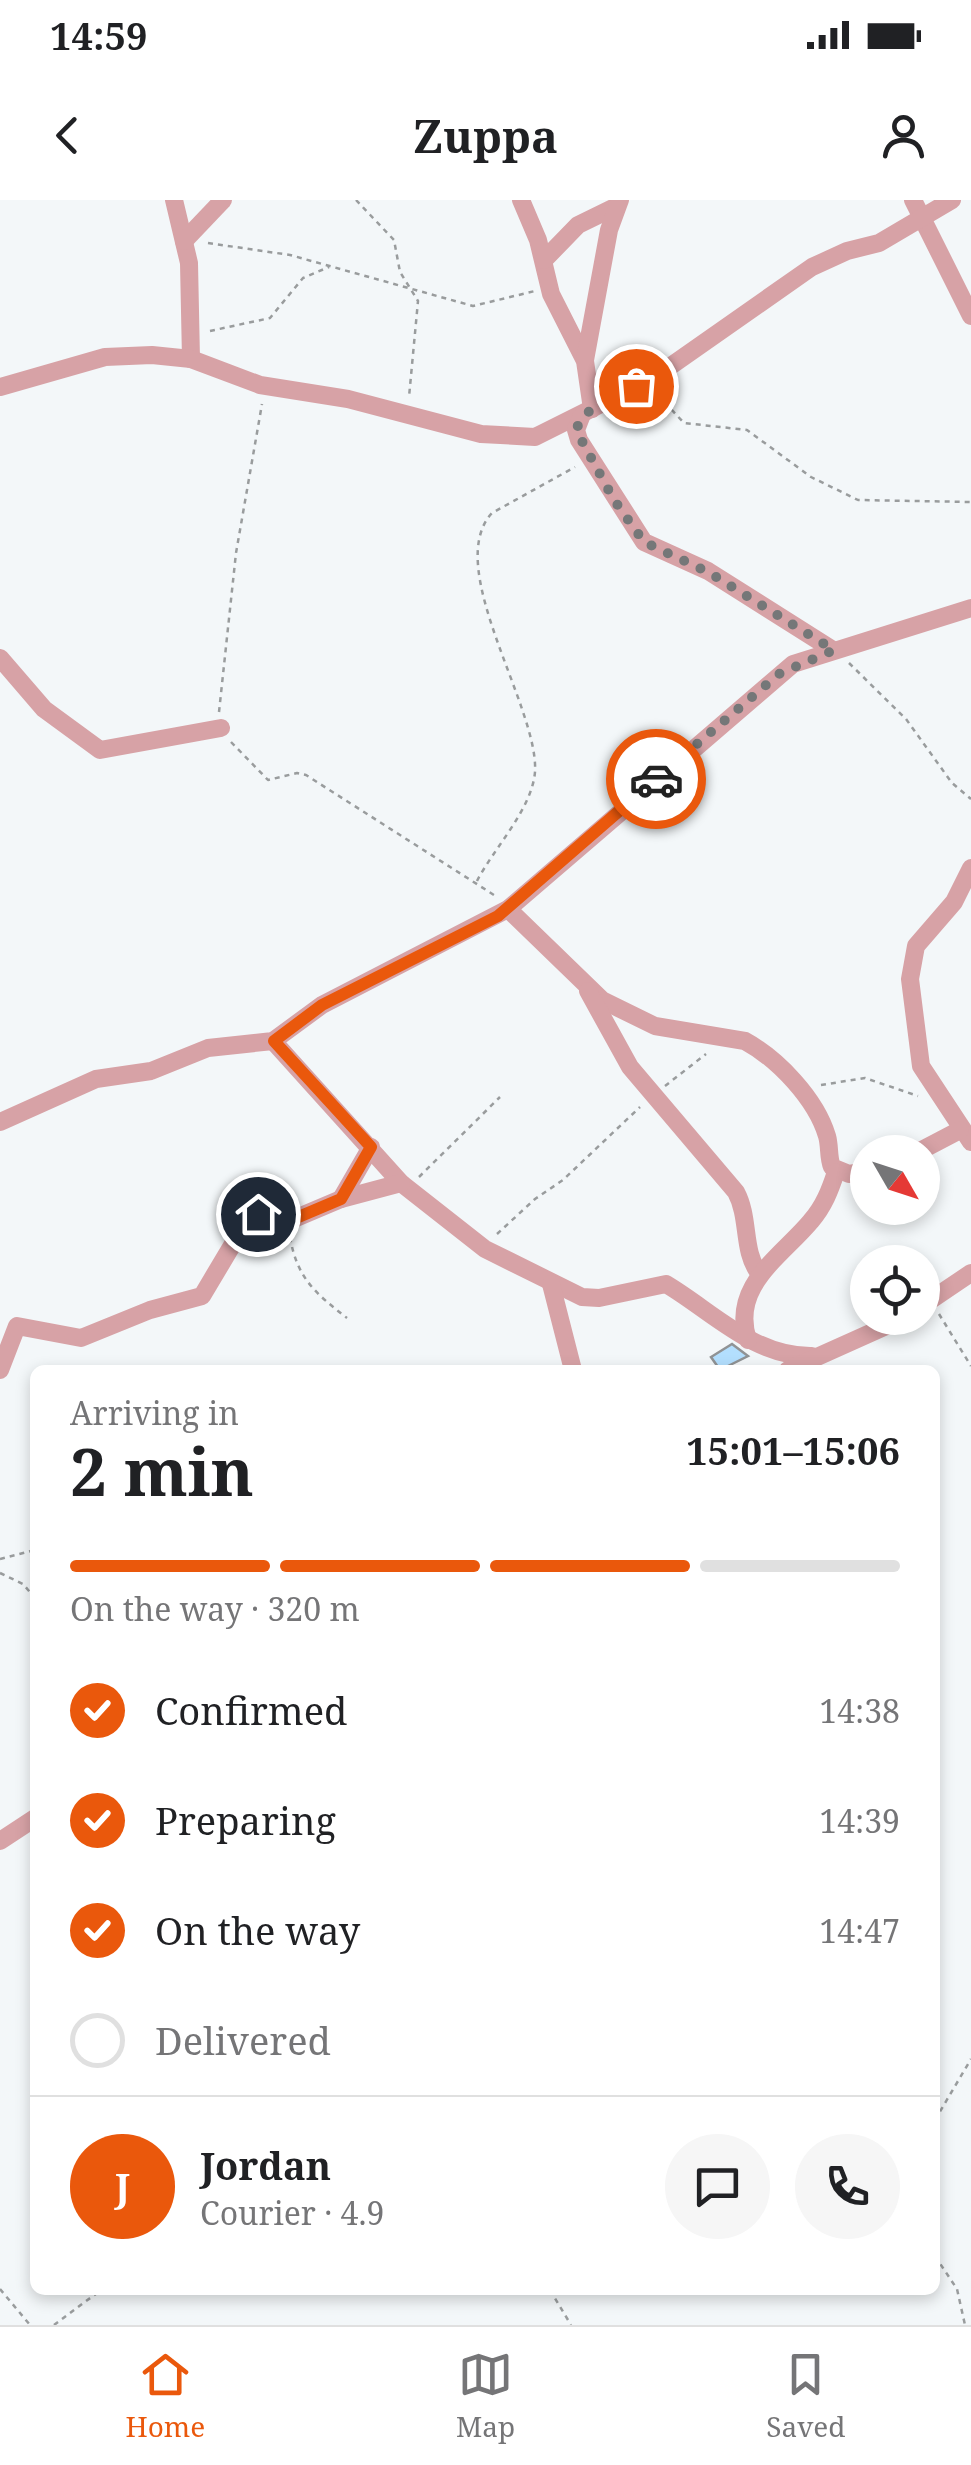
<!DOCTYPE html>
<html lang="en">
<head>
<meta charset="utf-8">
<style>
	:root { --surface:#fff; --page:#f6f6f6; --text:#202124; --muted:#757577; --line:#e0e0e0; --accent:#ea580c }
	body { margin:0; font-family:"Noto Serif",serif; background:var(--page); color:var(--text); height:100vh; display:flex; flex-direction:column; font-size:38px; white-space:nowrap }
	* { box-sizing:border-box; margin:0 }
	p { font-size:32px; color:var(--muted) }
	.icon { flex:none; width:55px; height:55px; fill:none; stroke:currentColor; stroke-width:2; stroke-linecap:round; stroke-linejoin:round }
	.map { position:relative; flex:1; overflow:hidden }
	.sheet { position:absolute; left:30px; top:1165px; width:910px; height:930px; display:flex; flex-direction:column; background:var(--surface); border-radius:15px; box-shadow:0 5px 15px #0003 }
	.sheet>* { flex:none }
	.needle { width:65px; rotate:129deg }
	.fabs { position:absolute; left:850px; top:935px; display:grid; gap:20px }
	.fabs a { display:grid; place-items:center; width:90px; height:90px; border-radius:50%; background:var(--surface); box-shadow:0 5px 15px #0003; font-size:50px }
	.pin { position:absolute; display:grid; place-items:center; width:85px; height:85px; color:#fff; margin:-42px; border:5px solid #fff; border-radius:50%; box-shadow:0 2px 10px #0007 }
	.courier { position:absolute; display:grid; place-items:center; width:100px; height:100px; margin:-50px; border:8px solid #ea580c; border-radius:50%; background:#fff; color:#222; box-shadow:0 2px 12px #0007 }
	.head em { font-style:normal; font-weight:700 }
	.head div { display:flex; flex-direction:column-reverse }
	.head { display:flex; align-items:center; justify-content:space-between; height:170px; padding:0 40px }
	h1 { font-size:65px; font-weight:700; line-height:75px }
	.bar { display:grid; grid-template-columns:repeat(4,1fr); gap:15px 10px; align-content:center; height:120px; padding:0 40px }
	.bar i { height:12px; border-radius:8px; background:var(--line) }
	.bar .current { background:var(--accent) }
	.bar p { grid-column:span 4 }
	.line { display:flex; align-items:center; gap:25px; padding:0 40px; border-top:2px solid var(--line) }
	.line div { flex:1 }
	.round { display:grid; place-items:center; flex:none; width:105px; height:105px; border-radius:52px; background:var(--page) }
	ol { padding:0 40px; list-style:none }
	li { display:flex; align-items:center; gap:30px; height:110px }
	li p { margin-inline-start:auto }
	li .icon { padding:10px; border-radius:50%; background:var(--accent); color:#fff; stroke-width:4 }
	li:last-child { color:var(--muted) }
	li i { width:55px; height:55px; border:5px solid var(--line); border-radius:50% }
	.status { display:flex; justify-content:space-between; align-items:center; height:70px; padding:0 50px; background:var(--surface); direction:ltr }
	.status svg { height:28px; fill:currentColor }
	header { display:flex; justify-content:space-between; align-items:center; height:130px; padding:0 40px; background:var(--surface); font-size:45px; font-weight:700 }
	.tabs { display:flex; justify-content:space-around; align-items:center; height:140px; border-top:2px solid var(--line); background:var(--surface); font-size:28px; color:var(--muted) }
	.tabs a { display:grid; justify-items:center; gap:5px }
	.tabs .current { color:var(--accent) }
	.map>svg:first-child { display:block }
	.building { fill:#b3dffe; stroke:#909395; stroke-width:2.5 }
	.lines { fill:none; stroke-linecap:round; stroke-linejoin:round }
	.path { stroke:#999c9d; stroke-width:2.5; stroke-dasharray:5 5; stroke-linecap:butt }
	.minor { stroke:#d7a2a6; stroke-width:18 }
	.done { stroke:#757778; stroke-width:10; stroke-dasharray:0 18 }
	.route { stroke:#ea580c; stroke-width:12 }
</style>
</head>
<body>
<div class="status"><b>14:59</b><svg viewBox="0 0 49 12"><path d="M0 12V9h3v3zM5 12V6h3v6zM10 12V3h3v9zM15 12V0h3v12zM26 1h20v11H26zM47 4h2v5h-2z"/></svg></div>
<header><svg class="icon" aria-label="back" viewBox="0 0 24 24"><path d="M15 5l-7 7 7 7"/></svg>Zuppa<svg class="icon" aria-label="person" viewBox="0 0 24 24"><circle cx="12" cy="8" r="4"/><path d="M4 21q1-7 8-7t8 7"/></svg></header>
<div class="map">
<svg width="971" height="2125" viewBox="0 0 971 2125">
	<rect width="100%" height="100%" fill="#f3f7f9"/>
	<path class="building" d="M732,1144l16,12 -28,14 -9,-13z"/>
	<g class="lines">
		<g class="path">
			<path d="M356,0l38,40 6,32 18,29 -9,96"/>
			<path d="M208,43l82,12 183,51 62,-15"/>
			<path d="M210,131l60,-13 33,-40 26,-11"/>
			<path d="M658,195l26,28 63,7 64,47 47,23 113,2"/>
			<path d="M849,463l57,56 46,64 19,16"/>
			<path d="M219,512l17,-159 26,-149"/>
			<path d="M231,542l37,38 29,-7 9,2 188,120"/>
			<path d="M477,681c17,-33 55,-72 58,-109 4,-65 -93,-205 -43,-259l83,-46"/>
			<path d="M821,885l44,-7 53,18"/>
			<path d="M665,886l41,-32"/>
			<path d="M419,977l81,-80"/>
			<path d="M497,1034l38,-35 28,-19 77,-73"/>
			<path d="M290,1037c7,41 25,56 57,81"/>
			<path d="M939,1114l32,52"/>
			<path d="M0,1359l35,-9"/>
			<path d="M0,1373l23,11 12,14"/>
			<path d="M935,1920l36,-61"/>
			<path d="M935,2056l22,33 8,36"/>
			<path d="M0,2089l30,36"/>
			<path d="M550,2090l21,35"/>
			<path d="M54,2125l47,-35"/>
		</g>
		<g class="minor">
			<path d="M174,0l15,63 2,96"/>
			<path d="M521,0l17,40 13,54 34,67 7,48"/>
			<path d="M913,0l58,116"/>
			<path d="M184,41l39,-41"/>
			<path d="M544,60l34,-35 37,-18"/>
			<path d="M585,160l24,-130 11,-30"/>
			<path d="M0,187l105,-30 47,-2 39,4 69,26 88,14 133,35 54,3 120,-60 157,-110 35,-16 32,-8 73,-43"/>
			<path d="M581,217l-5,13 3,10 65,102 64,29 125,79"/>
			<path d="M0,458l44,51 56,41 121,-22"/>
			<path d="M971,668l-17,34 -38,44 -6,33 11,87 50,76"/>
			<path d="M508,709l94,91 53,26 90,15c33,18 71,58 82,95 3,10 1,21 5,31l17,7 19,-3"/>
			<path d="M588,791l42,76 106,125c14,26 6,59 23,81"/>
			<path d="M273,841l128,142 84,66 97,48 17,1 67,-14c47,28 88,73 146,72"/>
			<path d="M0,922l96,-43 55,-8 57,-23 65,-7 49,-36 186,-96 285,-245 178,-56"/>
			<path d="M918,952l42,-22"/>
			<path d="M341,999l30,-52"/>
			<path d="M551,1084l22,86"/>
			<path d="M922,1106l49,-33"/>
			<path d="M748,1140c-18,-54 34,-84 63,-119 13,-15 19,-31 25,-49"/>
			<path d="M0,1170l17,-44 64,12 69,-28 52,-14 47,-79 9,-3 31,7 52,-22 60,-16"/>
			<path d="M788,1170l116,-52"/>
			<path d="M0,1641l35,-23"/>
		</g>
	</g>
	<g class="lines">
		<path class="done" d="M636,186c-23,11 -51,20 -60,44l38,70 30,42 64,30 126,78 -55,24 -123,105"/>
		<path class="route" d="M258,1014l31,7 52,-22 30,-52 -97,-106 48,-36 176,-89 158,-137"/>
	</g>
</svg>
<div class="fabs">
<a><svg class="needle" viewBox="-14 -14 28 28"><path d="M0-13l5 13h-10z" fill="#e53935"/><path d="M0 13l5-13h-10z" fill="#757577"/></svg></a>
<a><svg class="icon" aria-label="locate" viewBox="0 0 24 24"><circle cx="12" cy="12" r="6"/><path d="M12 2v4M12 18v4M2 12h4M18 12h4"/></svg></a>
</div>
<div class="pin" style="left:636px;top:186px;background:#ea580c"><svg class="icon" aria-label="bag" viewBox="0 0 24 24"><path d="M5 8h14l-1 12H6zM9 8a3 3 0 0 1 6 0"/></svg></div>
<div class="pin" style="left:258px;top:1014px;background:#1f2937"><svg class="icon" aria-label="home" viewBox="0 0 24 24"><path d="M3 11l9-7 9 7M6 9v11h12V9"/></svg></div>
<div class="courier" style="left:656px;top:579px"><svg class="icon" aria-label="car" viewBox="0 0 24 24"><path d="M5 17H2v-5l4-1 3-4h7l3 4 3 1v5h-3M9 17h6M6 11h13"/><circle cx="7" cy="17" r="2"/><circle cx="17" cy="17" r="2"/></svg></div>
<section class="sheet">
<div class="head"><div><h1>2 min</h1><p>Arriving in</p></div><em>15:01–15:06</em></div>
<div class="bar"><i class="current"></i><i class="current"></i><i class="current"></i><i></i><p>On the way · 320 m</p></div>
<ol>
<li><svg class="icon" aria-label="check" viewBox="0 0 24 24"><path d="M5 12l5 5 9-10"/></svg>Confirmed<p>14:38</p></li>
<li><svg class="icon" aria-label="check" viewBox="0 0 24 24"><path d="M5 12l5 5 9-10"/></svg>Preparing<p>14:39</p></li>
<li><svg class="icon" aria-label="check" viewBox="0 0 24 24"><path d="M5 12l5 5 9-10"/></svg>On the way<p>14:47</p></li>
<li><i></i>Delivered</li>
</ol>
<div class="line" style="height:180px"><b class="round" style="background:var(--accent);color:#fff">J</b><div><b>Jordan</b><p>Courier · 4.9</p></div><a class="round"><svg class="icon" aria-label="chat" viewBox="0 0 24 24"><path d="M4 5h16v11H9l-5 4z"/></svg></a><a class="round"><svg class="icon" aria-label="phone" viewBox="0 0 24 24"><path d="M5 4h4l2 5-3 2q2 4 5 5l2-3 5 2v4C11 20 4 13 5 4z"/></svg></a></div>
</section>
</div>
<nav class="tabs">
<a class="current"><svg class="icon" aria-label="home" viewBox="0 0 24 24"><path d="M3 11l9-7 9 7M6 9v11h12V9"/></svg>Home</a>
<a><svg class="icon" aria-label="map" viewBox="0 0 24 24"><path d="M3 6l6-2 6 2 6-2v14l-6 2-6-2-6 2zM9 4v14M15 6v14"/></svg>Map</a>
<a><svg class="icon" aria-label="saved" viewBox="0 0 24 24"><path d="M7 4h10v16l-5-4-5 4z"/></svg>Saved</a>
</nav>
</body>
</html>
